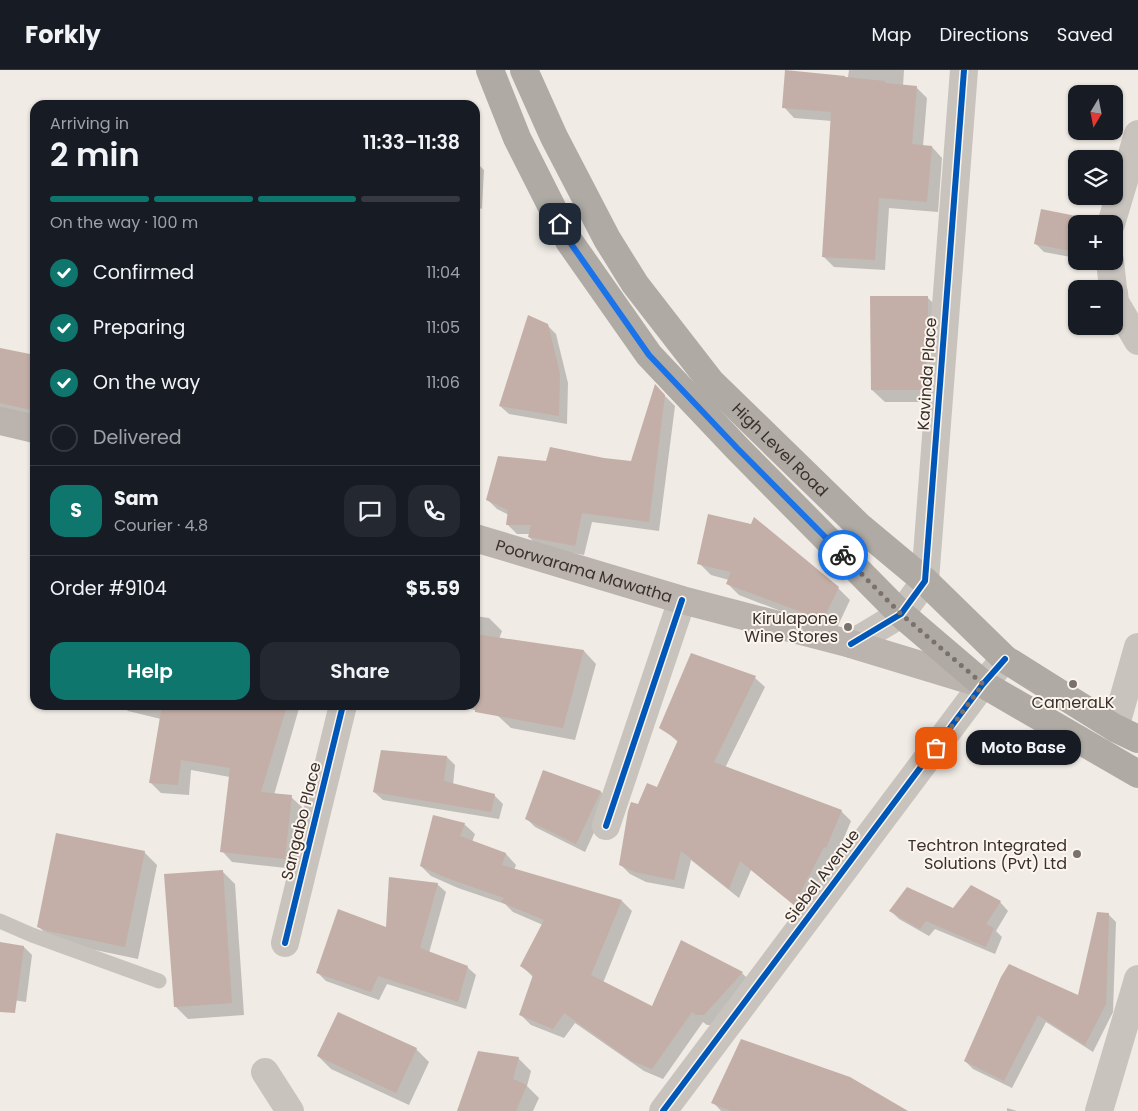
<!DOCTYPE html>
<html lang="en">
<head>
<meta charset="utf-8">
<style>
	:root { --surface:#171b24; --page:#242831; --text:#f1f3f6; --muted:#9ea1a6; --line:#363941; --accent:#0f766e }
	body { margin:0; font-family:Poppins,sans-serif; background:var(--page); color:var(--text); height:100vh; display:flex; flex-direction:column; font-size:19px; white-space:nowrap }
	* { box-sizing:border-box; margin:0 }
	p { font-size:16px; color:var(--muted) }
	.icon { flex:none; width:28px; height:28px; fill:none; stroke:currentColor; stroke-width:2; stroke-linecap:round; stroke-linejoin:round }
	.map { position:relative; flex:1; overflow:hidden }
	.drawer { position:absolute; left:30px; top:30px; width:450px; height:610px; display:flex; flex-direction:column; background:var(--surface); border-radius:15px; box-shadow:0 1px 4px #0004 }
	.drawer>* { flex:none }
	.needle { width:32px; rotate:190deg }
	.fabs { position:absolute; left:1068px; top:15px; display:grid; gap:10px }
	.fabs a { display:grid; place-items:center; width:55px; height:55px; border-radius:10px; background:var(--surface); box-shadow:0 1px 4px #0004; font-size:25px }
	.pin { position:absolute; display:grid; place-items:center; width:42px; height:42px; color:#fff; margin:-21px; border-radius:10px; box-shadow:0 2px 8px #0006 }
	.courier { position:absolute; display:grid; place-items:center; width:50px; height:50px; margin:-25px; border:4px solid #1a73e8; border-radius:50%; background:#fff; color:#222; box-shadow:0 1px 6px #0007 }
	.bubble { position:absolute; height:35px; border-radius:15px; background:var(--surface); box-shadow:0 1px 4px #0004; font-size:16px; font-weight:600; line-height:35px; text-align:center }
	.headline em { font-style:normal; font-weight:600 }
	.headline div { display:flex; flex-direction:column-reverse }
	.headline { display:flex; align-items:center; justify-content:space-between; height:85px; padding:0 20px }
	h1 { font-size:32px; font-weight:600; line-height:38px }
	.bar { display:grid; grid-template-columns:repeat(4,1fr); gap:8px 5px; align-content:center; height:60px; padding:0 20px }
	.bar i { height:6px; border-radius:4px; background:var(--line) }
	.bar .current { background:var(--accent) }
	.bar p { grid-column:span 4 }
	.line { display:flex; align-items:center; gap:12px; padding:0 20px; border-top:1px solid var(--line) }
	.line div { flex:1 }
	.round { display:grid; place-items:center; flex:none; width:52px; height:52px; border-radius:15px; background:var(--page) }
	ol { padding:0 20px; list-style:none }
	li { display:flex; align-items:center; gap:15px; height:55px }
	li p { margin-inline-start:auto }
	li .icon { padding:5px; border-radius:50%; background:var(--accent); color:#fff; stroke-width:4 }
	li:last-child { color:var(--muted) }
	li i { width:28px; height:28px; border:2px solid var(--line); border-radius:50% }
	.primary-button { display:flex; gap:10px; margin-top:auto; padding:10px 20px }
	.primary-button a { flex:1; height:58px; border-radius:15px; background:var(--accent); color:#fff; font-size:20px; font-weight:600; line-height:58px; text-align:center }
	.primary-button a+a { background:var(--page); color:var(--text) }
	header { display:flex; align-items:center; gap:30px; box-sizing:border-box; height:70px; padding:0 25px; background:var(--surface); border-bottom:1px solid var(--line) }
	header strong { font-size:24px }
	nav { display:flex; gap:28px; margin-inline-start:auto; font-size:18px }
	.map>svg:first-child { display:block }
	.shadow { fill:#0003 }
	.building { fill:#c3afa7 }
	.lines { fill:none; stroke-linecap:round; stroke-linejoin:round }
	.lane { stroke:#c9c3be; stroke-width:15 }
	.street { stroke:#c9c3be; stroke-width:28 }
	.secondary { stroke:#bab3ae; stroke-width:28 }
	.highway { stroke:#afaaa4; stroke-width:28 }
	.cycleway-casing { stroke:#fbf5ee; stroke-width:9 }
	.cycleway { stroke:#0057b8; stroke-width:6 }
	.done { stroke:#7a716c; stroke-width:5; stroke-dasharray:0 9 }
	.route { stroke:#1a73e8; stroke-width:6 }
	.poi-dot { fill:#7a716c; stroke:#fbf5ee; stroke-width:2 }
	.labels { text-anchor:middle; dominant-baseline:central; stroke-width:4; stroke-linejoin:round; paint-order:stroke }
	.street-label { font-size:16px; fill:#3b302b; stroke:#fbf5ee }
	.poi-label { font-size:16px; fill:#3b302b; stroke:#fbf5ee; text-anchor:end }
</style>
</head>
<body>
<header>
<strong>Forkly</strong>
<nav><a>Map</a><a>Directions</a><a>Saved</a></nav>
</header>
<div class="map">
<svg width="1138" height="1041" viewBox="0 0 1138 1041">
	<rect width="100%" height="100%" fill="#f0ebe5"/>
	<g class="shadow">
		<path d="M849,0h55l-1,16 13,1 11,11 -4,48 9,1 10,11 -4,54 -49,-4 -4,62 -51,-3 -11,-11 9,-135 -38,-3 -10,-11 64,-30z"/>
		<path d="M475,91l9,9 -2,39 -3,-1 -4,29z"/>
		<path d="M1042,141l53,10 3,3h-22v34l-32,-6 -9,-9z"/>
		<path d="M927,227l13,13 -4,92h-51l-13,-12z"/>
		<path d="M547,255l9,9 12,49 -1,41 -58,-10 -9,-8z"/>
		<path d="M0,279l35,7v61l-35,-8z"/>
		<path d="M655,316l20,20 -16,125 -67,-9 -8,33 -45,-8 -10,-10 1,-3h-13l-10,-10 2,-9 -12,-6 -10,-10 60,-37 57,-3 28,4z"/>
		<path d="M699,493l139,25 12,12 -15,32 -96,-37 -12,-12 2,-3 -18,-5z"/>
		<path d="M475,546l14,2 13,13 -3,8 85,12 12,13 -21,76 -64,-12 -14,-13 -45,-10h23z"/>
		<path d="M755,608l10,9 -40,81 116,43 10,10 -15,36 -1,-1 -30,58 -54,-44 -12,28 -48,-38 -7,29 -38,-7 -16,-8 -10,-10 19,-58 19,-18 20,-46 -17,-15z"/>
		<path d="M122,635h178l-26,90 17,2 11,10 -7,62 -63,-7 -10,-11 8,-74 -39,-7 -2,25 -28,-2 -11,-11 11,-63 -33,-8z"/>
		<path d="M447,687l8,8 -2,20 41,10 9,9 -4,15 -116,-19 -9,-8z"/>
		<path d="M544,701l57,21 8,8 -24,52 -50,-25 -8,-8z"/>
		<path d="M464,754l11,10 -3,8 34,12 10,11 -2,5 108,31 10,10 -29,72 50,25 28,-66 61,31 10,10 -37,42h-8l-4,-3 -40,57 -19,-8 -69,-48 -11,15 -33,-13 -11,-11 13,-37 -11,-11 21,-41 -30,-13 -8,-8 -47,-16 -27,-12 -10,-10z"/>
		<path d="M144,782l13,13 -19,94 -76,-16 -11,-4 -13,-13z"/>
		<path d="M222,801l13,13 9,131 -56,4 -13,-13z"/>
		<path d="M437,814l9,8 -17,61 38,14 9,8 -10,34 -79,-25 -8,16 -53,-19 -9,-9 70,-44z"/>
		<path d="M1000,832l8,9 -12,20 6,6 -7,17 -60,-25 -6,7 -30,-17 -8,-8 62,-1z"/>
		<path d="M1108,844l8,8 -3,90 -20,40 -47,-30 -34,66 -39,-19 -8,-8 37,-83 76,19z"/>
		<path d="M0,874l24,3 8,8 -6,47 -26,-4z"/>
		<path d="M416,979l13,13 -20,43 -78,-36 -13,-13z"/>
		<path d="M518,988l13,13 -4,15 12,12 -6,13h-70z"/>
		<path d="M713,1032l193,9h-185z"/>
		<path d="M1007,1038l10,3h-10z"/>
	</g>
	<g class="building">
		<path d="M785,0l60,6v1l40,4v2l32,3 -5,58 20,2 -5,56 -48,-4 -4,62 -53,-3 9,-145 -49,-4z"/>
		<path d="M1041,139l35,7v36l-42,-8z"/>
		<path d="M870,226h58v41l-4,53h-53z"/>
		<path d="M528,245l20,9 12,50 -1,42 -60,-10z"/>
		<path d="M0,278l35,7v38l-4,17 -31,-7z"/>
		<path d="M655,314l10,11 -16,127 -67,-9 -7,33 -47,-9 3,-12h-25l2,-15 -22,-10 12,-44 48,5 4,-14 54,11 27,3z"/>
		<path d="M708,444l43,10 3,-7 85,70 -16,33 -97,-36 5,-12 -34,-8z"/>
		<path d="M475,564l109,16 -21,78 -88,-16z"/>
		<path d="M691,583l65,23 -42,86 128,48 -16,38 -2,-1 -30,58 -54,-44 -11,28 -48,-38 -7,29 -39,-8 -16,-7 9,-54 3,-9 7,2 9,-21 10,4 21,-47 -19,-12z"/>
		<path d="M162,635h83l41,4 -25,83 31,3 -7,64 -65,-7 10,-84 -49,-8 -3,25 -29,-2z"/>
		<path d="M381,680l66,6 -3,25 51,13 -4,18 -118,-20z"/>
		<path d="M543,700l58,21 -25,53 -51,-25z"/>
		<path d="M433,745l32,8 -5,13 46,17 -4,12 120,35 -31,75 61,31 29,-66 62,32 -39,43h-8l-4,-3 -40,57 -20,-8 -68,-48 -11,16 -34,-14 14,-40 -13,-9 24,-46 -43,-18 3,-4 -57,-20 -27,-12z"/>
		<path d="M56,763l89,18 -20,96 -77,-16 -11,-4z"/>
		<path d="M223,800l9,133 -58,4 -10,-133z"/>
		<path d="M389,807l49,6 -18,65 48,18 -10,36 -80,-26 -7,16 -55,-19 22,-64 48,18z"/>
		<path d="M971,815l30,16 -15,23 8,4 -8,19 -60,-26 -6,8 -31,-18 18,-24 46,21z"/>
		<path d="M1097,842l12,1 -3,91 -21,41 -47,-30 -34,66 -40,-20 37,-84 8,-13 69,31z"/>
		<path d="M0,872l24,4 -9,67 -15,-1z"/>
		<path d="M338,942l79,36 -21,45 -79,-37z"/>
		<path d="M741,969l109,38 58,34h-177l-20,-8z"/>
		<path d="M478,981l41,6 -6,22 14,6 -11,26h-59z"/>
	</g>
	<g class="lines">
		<path class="lane" d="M0,851l32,14 127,46"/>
		<g class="street">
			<path d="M1111,154l27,-90"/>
			<path d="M1110,191l3,28"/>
			<path d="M1114,223l1,9 23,39"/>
			<path d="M851,574l50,-30 24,-33 39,-511"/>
			<path d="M1115,658l23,-81"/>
			<path d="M606,756l76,-226"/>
			<path d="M285,873l58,-238"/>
			<path d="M265,1002l25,39"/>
			<path d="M663,1041l320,-427 22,-25"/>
			<path d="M1099,1041l39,-132"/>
		</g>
		<g class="secondary">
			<path d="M0,351l35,8"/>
			<path id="s1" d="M475,468l207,62 169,44 132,40"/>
		</g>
		<g class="highway">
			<path d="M490,0l27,68 52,103 80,114 88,93 164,166 82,70 155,90"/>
			<path id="s2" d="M524,0l30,67 53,102 28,45 76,98 148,144 66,55 80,78 110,69 23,11"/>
		</g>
		<defs>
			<g id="cycleway">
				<path d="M851,574l50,-30 24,-33 39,-511"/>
				<path d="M606,756l76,-226"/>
				<path d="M285,873l58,-238"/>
				<path d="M663,1041l320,-427 22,-25"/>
			</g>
		</defs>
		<use href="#cycleway" class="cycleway-casing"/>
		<use href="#cycleway" class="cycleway"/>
	</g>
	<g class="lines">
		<path class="done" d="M843,485l58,59 82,70 -47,64"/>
		<path class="route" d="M560,154l9,17 80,114 88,93 106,107"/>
	</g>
	<g class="poi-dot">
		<circle cx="848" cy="557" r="5"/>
		<circle cx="1073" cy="614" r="5"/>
		<circle cx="1077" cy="784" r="5"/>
	</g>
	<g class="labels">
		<g class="street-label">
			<text transform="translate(927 304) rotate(-86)">Kavinda Place</text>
			<text stroke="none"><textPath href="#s2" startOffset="462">High Level Road</textPath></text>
			<text stroke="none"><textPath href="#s1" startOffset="114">Poorwarama Mawatha</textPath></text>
			<text transform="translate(301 751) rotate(-76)">Sangabo Place</text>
			<text transform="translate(822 806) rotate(-53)">Siebel Avenue</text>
		</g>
		<g class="poi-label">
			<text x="838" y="548">Kirulapone<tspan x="838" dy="18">Wine Stores</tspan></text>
			<text x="1073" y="632" text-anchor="middle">CameraLK</text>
			<text x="1067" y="775">Techtron Integrated<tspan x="1067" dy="18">Solutions (Pvt) Ltd</tspan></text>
		</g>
	</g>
</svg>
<div class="fabs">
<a><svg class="needle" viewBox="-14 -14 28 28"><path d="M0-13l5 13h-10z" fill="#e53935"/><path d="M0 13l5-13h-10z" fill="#9ea1a6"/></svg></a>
<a><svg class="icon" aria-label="layers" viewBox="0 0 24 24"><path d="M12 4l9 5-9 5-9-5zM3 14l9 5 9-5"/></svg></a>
<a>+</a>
<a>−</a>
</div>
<div class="pin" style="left:936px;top:678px;background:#ea580c"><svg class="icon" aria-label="bag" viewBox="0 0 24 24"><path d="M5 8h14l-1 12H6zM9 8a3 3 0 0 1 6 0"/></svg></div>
<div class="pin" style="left:560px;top:154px;background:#1f2937"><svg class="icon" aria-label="home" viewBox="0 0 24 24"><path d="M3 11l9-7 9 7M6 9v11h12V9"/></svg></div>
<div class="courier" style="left:843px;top:485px"><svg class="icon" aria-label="bike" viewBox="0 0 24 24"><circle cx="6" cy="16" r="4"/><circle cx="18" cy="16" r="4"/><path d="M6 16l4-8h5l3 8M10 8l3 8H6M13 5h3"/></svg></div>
<div class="bubble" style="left:966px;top:660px;width:115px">Moto Base</div>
<section class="drawer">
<div class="headline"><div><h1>2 min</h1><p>Arriving in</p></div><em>11:33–11:38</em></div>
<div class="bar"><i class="current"></i><i class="current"></i><i class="current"></i><i></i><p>On the way · 100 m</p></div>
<ol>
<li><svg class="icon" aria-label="check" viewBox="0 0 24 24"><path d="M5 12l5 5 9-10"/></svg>Confirmed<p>11:04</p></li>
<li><svg class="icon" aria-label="check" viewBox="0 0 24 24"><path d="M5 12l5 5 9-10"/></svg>Preparing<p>11:05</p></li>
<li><svg class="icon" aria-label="check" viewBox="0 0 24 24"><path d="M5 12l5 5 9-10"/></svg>On the way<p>11:06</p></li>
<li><i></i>Delivered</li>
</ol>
<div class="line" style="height:90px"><b class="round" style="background:var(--accent);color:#fff">S</b><div><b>Sam</b><p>Courier · 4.8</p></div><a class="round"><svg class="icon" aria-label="chat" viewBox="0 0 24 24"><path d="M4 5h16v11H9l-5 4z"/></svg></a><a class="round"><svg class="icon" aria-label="phone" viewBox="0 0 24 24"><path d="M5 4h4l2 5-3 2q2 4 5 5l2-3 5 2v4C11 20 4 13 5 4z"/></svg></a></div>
<div class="line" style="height:65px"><div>Order #9104</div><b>$5.59</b></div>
<div class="primary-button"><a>Help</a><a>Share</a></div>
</section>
</div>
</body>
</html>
